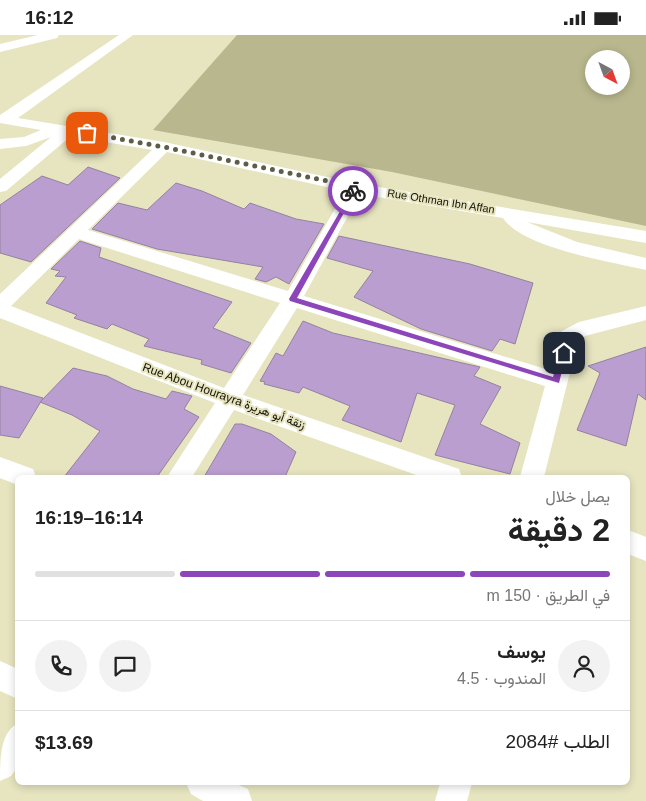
<!DOCTYPE html>
<html lang="ar">
<head>
<meta charset="utf-8">
<style>
	:root { --surface:#fff; --page:#f2f2f2; --text:#222; --muted:#767676; --line:#e0e0e0; --accent:#8d46b9 }
	body { margin:0; font-family:Arial,Vazirmatn,sans-serif; background:var(--page); color:var(--text); direction:rtl; height:100vh; display:flex; flex-direction:column; font-size:19px; white-space:nowrap }
	* { box-sizing:border-box; margin:0 }
	p { font-size:16px; color:var(--muted) }
	.icon { flex:none; width:28px; height:28px; fill:none; stroke:currentColor; stroke-width:2; stroke-linecap:round; stroke-linejoin:round }
	.map { position:relative; flex:1; overflow:hidden; direction:ltr }
	.sheet { position:absolute; left:15px; top:440px; width:615px; height:310px; display:flex; flex-direction:column; background:var(--surface); border-radius:8px; box-shadow:0 2px 8px #0003; direction:rtl }
	.sheet>* { flex:none }
	.needle { width:32px; rotate:139deg }
	.controls { position:absolute; left:585px; top:15px; display:grid; gap:10px }
	.controls a { display:grid; place-items:center; width:45px; height:45px; border-radius:50%; background:var(--surface); box-shadow:0 2px 8px #0003; font-size:25px }
	.pin { position:absolute; display:grid; place-items:center; width:42px; height:42px; color:#fff; margin:-21px; border-radius:10px; box-shadow:0 2px 8px #0006 }
	.courier { position:absolute; display:grid; place-items:center; width:50px; height:50px; margin:-25px; border:4px solid #8d46b9; border-radius:50%; background:#fff; color:#222; box-shadow:0 1px 6px #0007 }
	.overview em { font-style:normal; font-weight:700 }
	.overview div { display:flex; flex-direction:column-reverse }
	.overview { display:flex; align-items:center; justify-content:space-between; height:85px; padding:0 20px }
	h1 { font-size:32px; font-weight:700; line-height:38px }
	.bar { display:grid; grid-template-columns:repeat(4,1fr); gap:8px 5px; align-content:center; height:60px; padding:0 20px }
	.bar i { height:6px; border-radius:4px; background:var(--line) }
	.bar .on { background:var(--accent) }
	.bar p { grid-column:span 4 }
	.line { display:flex; align-items:center; gap:12px; padding:0 20px; border-top:1px solid var(--line) }
	.line div { flex:1 }
	.round { display:grid; place-items:center; flex:none; width:52px; height:52px; border-radius:26px; background:var(--page) }
	.status { display:flex; justify-content:space-between; align-items:center; height:35px; padding:0 25px; background:var(--surface); direction:ltr }
	.status svg { height:14px; fill:currentColor }
	.map>svg:first-child { display:block }
	.green { fill:#b9b78d; fill-rule:evenodd }
	.building { fill:#ba9ecf; stroke:#9382a0 }
	.lines { fill:none; stroke-linecap:round; stroke-linejoin:round }
	.street { fill:#fff; fill-rule:evenodd }
	.route { fill:#8d46b9 }
	.done { stroke:#5e5d48; stroke-width:5; stroke-dasharray:0 9 }
	.labels { text-anchor:middle; dominant-baseline:central; stroke-width:4; stroke-linejoin:round; paint-order:stroke }
	.far-street-label { font-size:11px; fill:#151407; stroke:#e7e5c0 }
	.street-label { font-size:12px; fill:#151407; stroke:#e7e5c0 }
</style>
</head>
<body>
<div class="status"><b>16:12</b><svg viewBox="0 0 49 12"><path d="M0 12V9h3v3zM5 12V6h3v6zM10 12V3h3v9zM15 12V0h3v12zM26 1h20v11H26zM47 4h2v5h-2z"/></svg></div>
<div class="map">
<svg width="646" height="766" viewBox="0 0 646 766">
	<rect width="100%" height="100%" fill="#e7e5c0"/>
	<path class="green" d="M237,0h409v191l-254,-54 -239,-42zM594,24h27v27h-27z"/>
	<g class="building">
		<path d="M88,132l32,11 -89,84 -31,-9v-48l42,-29 26,9z"/>
		<path d="M176,148l26,8 42,18 6,-6 46,16 28,5 -35,60 -13,-7 -10,5 -11,-3 8,-12 -106,-18 -65,-20 26,-26 29,7z"/>
		<path d="M339,201l131,28 63,19 -18,61 -15,-5 -8,12 -71,-22 -67,-32 19,-26 -46,-13z"/>
		<path d="M80,206l21,7 -2,9 133,45 -19,26 38,15 -20,30 -30,-9 1,-4 -58,-14 5,-7 -37,-15 -5,5 -33,-11 3,-3 -31,-12 20,-26 -11,-1 5,-5 -9,-2z"/>
		<path d="M303,286l30,12 147,34 -6,9 27,11 -21,37 40,19 -10,31 -75,-19 20,-50 -38,-12 -16,49 -59,-22 8,-14 -47,-19 -4,6 -35,-9 1,-2 -5,-1 16,-28 7,3z"/>
		<path d="M646,312v53l-8,-6 -12,52 -49,-16 23,-57 -12,-7z"/>
		<path d="M73,333l34,8 26,13 33,10 6,-8 20,5 -8,13 15,8 -42,60h-93l36,-46 -28,-16 -32,-13z"/>
		<path d="M0,351l43,12 -24,40 -19,-3z"/>
		<path d="M235,389h7l29,10 25,18 -11,25h-81z"/>
	</g>
	<g class="lines">
		<g class="street">
			<path d="M38,0h21l-2,3 -57,14v-8z"/>
			<path d="M119,0h14l-115,83 146,24 191,41 291,48v12l-119,-21 50,20 69,16v12c-34,-8 -124,-22 -143,-52l-143,-24 -56,102 245,74 13,-39 17,-9 67,-16v14l-61,16 -7,4 -34,137h-24l25,-91 -248,-78 -54,87 216,74 3,8h-40l-188,-67 -42,67h-25l48,-74 -215,-85v-24l152,-144 -81,-14 -65,55 -6,1v-13l51,-42 -25,9 -26,3v-10l24,-2 17,-7 -41,-7v-8zM167,117l178,39 -57,100 -200,-61zM79,204l201,64 -56,85 -213,-82z"/>
			<path d="M0,422l33,12 3,8h-18v8l-18,-7z"/>
			<path d="M628,495l18,7v24l-18,-7z"/>
			<path d="M0,626l18,8v30l-18,-8z"/>
			<path d="M18,688v44l-7,9 -11,5c0,-23 0,-48 18,-58z"/>
			<path d="M186,748h48l14,6 4,12h-49l-12,-7z"/>
			<path d="M440,748h32l-5,18h-32z"/>
		</g>
	</g>
	<path class="route" d="M353,154l3,2 -59,107 256,79 7,-24 7,-2 -8,32 -269,-82 -1,-2z"/>
	<g class="lines">
		<path class="done" d="M87,98l77,14 192,40 -3,4"/>
	</g>
	<g class="labels">
		<g class="far-street-label">
			<text transform="translate(441 166) rotate(9)">Rue Othman Ibn Affan</text>
		</g>
		<g class="street-label">
			<text transform="translate(224 361) rotate(20)">Rue Abou Hourayra زنقة أبو هريرة</text>
		</g>
	</g>
</svg>
<div class="controls">
<a><svg class="needle" viewBox="-14 -14 28 28"><path d="M0-13l5 13h-10z" fill="#e53935"/><path d="M0 13l5-13h-10z" fill="#767676"/></svg></a>
</div>
<div class="pin" style="left:87px;top:98px;background:#ea580c"><svg class="icon" aria-label="bag" viewBox="0 0 24 24"><path d="M5 8h14l-1 12H6zM9 8a3 3 0 0 1 6 0"/></svg></div>
<div class="pin" style="left:564px;top:318px;background:#1f2937"><svg class="icon" aria-label="home" viewBox="0 0 24 24"><path d="M3 11l9-7 9 7M6 9v11h12V9"/></svg></div>
<div class="courier" style="left:353px;top:156px"><svg class="icon" aria-label="bike" viewBox="0 0 24 24"><circle cx="6" cy="16" r="4"/><circle cx="18" cy="16" r="4"/><path d="M6 16l4-8h5l3 8M10 8l3 8H6M13 5h3"/></svg></div>
<section class="sheet">
<div class="overview"><div><h1>2 دقيقة</h1><p>يصل خلال</p></div><em>16:14–16:19</em></div>
<div class="bar"><i class="on"></i><i class="on"></i><i class="on"></i><i></i><p>في الطريق · 150 m</p></div>
<div class="line" style="height:90px"><a class="round"><svg class="icon" aria-label="person" viewBox="0 0 24 24"><circle cx="12" cy="8" r="4"/><path d="M4 21q1-7 8-7t8 7"/></svg></a><div><b>يوسف</b><p>المندوب · 4.5</p></div><a class="round"><svg class="icon" aria-label="chat" viewBox="0 0 24 24"><path d="M4 5h16v11H9l-5 4z"/></svg></a><a class="round"><svg class="icon" aria-label="phone" viewBox="0 0 24 24"><path d="M5 4h4l2 5-3 2q2 4 5 5l2-3 5 2v4C11 20 4 13 5 4z"/></svg></a></div>
<div class="line" style="height:65px"><div>الطلب #2084</div><b>$13.69</b></div>
</section>
</div>
</body>
</html>
